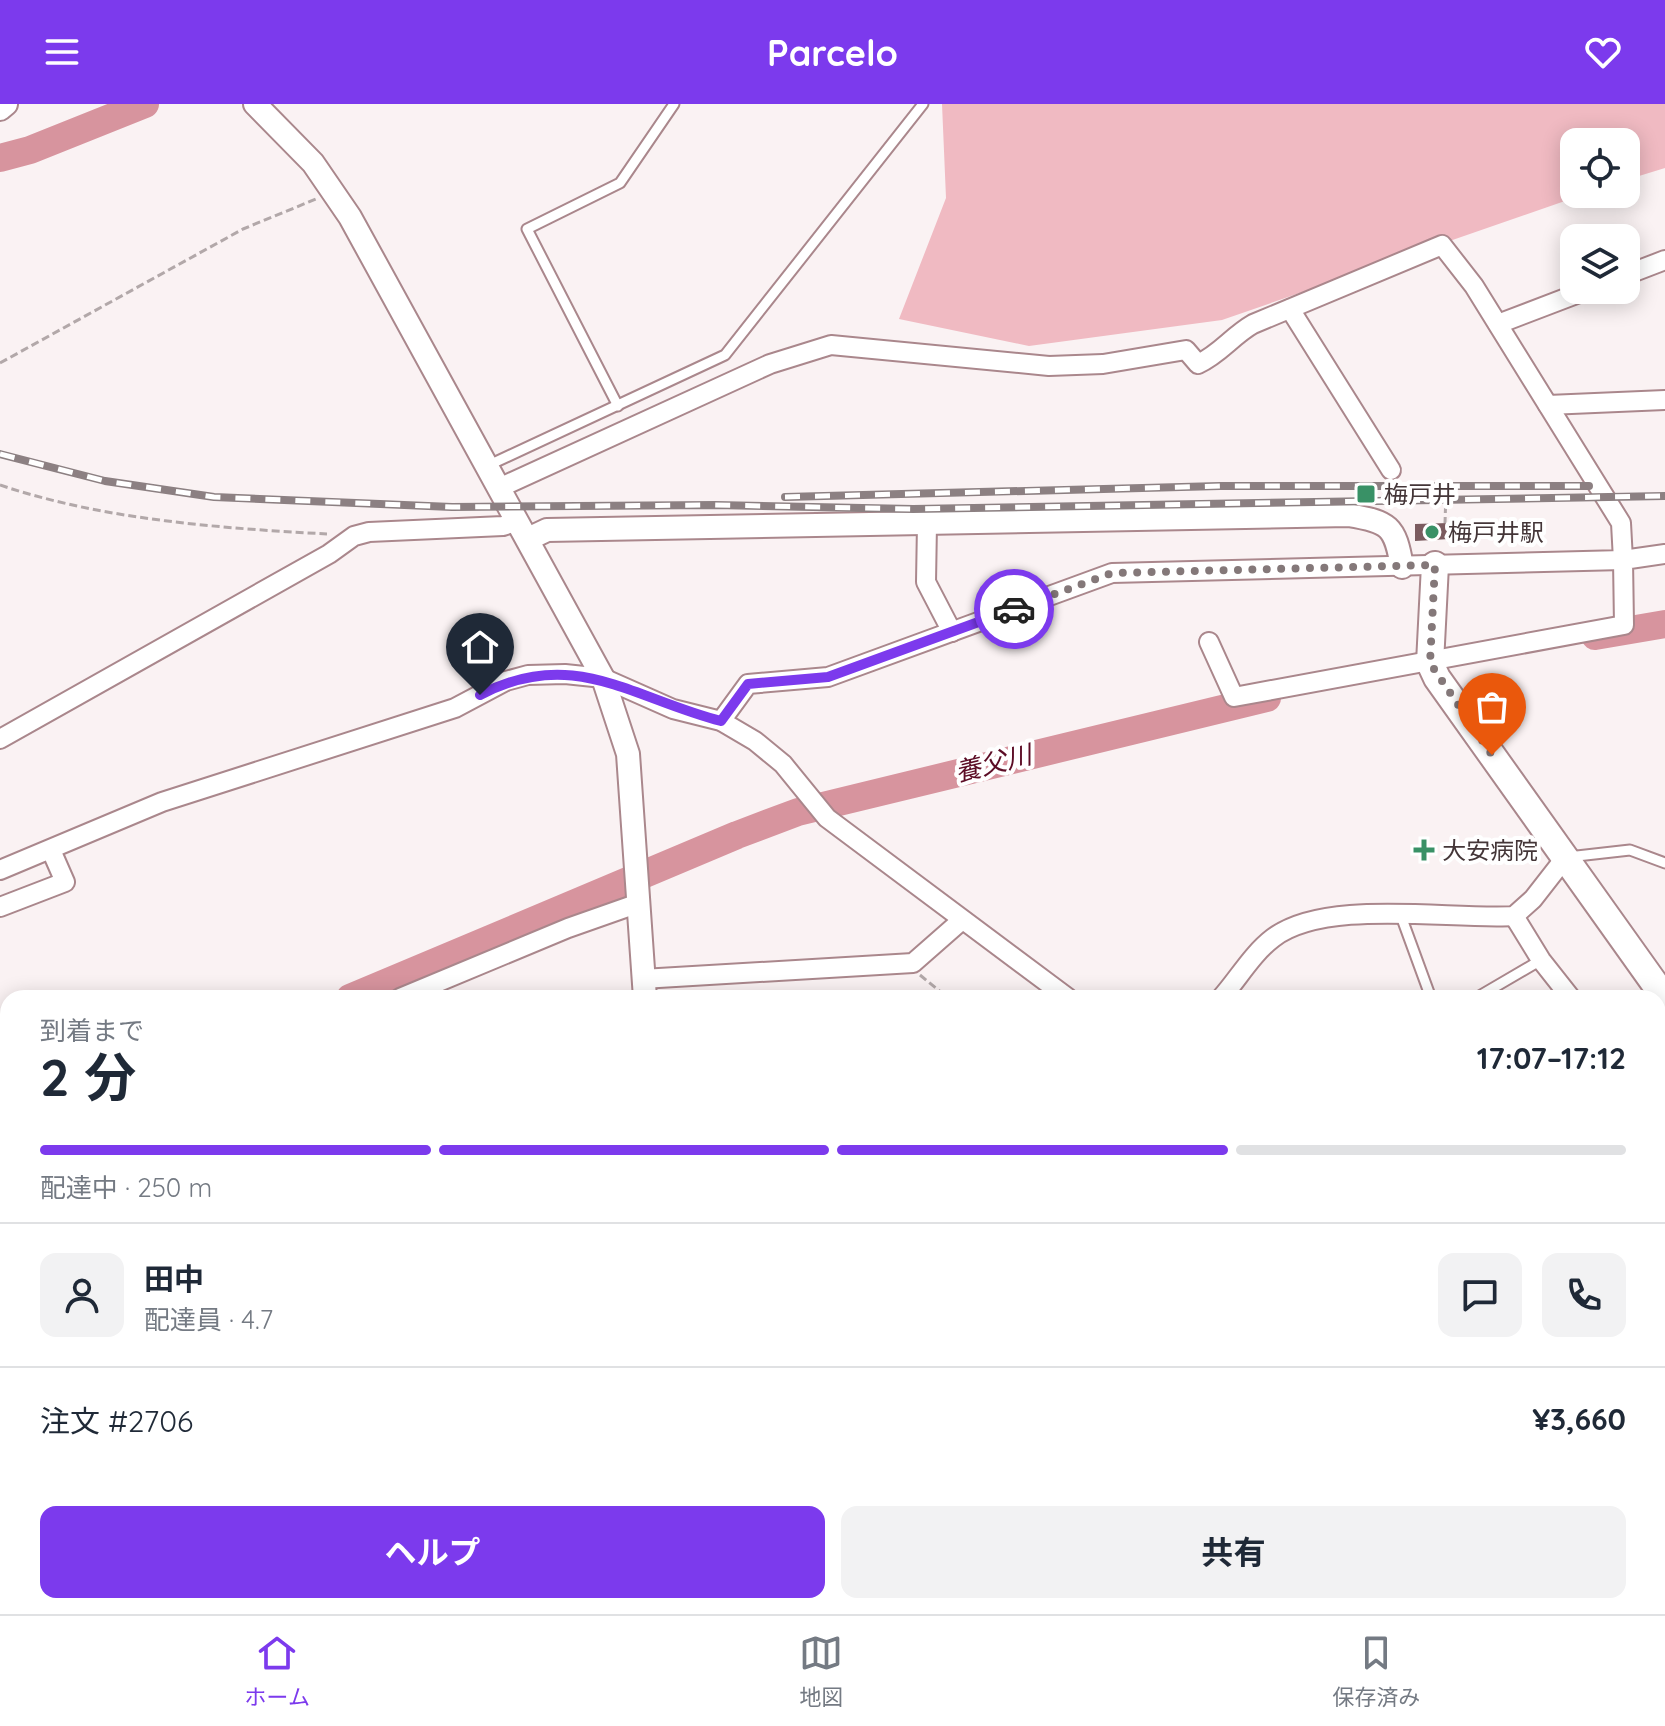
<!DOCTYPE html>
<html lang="ja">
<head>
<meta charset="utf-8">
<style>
	:root { --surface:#fff; --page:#f2f2f3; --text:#1f2937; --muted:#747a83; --line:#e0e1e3; --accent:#7c3aed }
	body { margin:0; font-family:Quicksand,"Noto Sans JP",sans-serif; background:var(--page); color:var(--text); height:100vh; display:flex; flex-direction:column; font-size:30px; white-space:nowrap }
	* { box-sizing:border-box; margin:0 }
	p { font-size:26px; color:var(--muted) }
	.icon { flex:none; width:44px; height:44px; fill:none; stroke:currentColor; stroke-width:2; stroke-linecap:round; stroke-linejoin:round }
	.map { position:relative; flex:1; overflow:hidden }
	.sheet { position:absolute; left:0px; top:886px; width:1666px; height:624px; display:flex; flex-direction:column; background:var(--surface); border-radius:24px 24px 0 0; box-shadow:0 4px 20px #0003 }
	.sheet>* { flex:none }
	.buttons { position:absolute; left:1560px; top:24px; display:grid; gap:16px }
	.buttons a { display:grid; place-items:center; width:80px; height:80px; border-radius:16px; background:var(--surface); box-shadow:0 4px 20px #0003; font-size:40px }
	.pin { position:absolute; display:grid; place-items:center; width:68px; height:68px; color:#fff; margin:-82px -34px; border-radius:50% 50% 50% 0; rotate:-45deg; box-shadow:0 0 8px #0007 }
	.pin .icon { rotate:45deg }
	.courier { position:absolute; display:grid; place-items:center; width:80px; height:80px; margin:-40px; border:6px solid #7c3aed; border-radius:50%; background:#fff; color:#222; box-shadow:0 2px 10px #0007 }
	.head em { font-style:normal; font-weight:700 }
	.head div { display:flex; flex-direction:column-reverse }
	.head { display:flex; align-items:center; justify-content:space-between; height:136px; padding:0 40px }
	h1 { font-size:52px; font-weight:700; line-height:60px }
	.bar { display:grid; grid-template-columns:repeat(4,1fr); gap:12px 8px; align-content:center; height:96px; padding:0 40px }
	.bar i { height:10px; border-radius:6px; background:var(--line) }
	.bar .selected { background:var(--accent) }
	.bar p { grid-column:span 4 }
	.line { display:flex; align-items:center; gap:20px; padding:0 40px; border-top:2px solid var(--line) }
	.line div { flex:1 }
	.round { display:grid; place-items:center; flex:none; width:84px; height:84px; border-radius:16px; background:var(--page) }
	.primary-button { display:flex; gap:16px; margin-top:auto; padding:16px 40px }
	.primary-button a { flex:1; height:92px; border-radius:16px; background:var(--accent); color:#fff; font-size:32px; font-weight:700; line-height:92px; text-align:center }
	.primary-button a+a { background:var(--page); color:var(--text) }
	header { display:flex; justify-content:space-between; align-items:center; height:104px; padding:0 40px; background:var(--accent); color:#fff; font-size:36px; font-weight:700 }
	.tab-bar { display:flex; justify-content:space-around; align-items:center; height:112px; border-top:2px solid var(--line); background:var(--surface); font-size:22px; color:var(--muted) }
	.tab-bar a { display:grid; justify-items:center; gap:4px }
	.tab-bar .selected { color:var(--accent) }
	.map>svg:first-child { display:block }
	.green { fill:#f0bac2 }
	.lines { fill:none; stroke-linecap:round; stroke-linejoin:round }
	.river { stroke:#d7949e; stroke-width:28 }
	.building { fill:#7b5b5f }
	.service-casing { stroke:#aa878c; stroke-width:13 }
	.minor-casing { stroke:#aa878c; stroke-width:22 }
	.tertiary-casing { stroke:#aa878c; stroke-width:26 }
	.secondary-casing { stroke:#aa878c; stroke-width:30 }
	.path { stroke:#b2a8a9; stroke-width:3; stroke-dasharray:8 4; stroke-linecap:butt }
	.service { stroke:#fff; stroke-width:9 }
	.minor { stroke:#fff; stroke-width:18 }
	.tertiary { stroke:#fff; stroke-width:22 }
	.secondary { stroke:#fff; stroke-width:26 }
	.rail-casing { stroke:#8c8082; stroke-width:8 }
	.rail { stroke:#fff; stroke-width:5; stroke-dasharray:15; stroke-linecap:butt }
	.done { stroke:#847879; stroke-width:8; stroke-dasharray:0 14.4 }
	.route { stroke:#7c3aed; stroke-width:10 }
	.poi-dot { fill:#399166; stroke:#fff; stroke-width:3 }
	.labels { text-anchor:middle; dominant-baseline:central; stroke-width:8; stroke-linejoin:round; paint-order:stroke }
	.poi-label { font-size:24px; fill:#443638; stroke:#fff; text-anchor:start }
	.water-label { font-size:26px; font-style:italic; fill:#5c0c25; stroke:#fff }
</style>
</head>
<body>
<header><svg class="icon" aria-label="menu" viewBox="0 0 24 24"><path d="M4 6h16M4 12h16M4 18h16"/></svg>Parcelo<svg class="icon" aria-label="heart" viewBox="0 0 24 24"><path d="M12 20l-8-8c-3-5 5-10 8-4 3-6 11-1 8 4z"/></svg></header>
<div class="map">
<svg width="1665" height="1510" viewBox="0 0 1665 1510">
	<rect width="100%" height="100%" fill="#faf2f3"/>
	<path class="green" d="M942,0h723v64l-39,12v-38h-52v52h11l-363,126 -193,26 -130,-27 47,-121z"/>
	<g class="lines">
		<g class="river">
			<path d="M0,54l30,-8 115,-46"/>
			<path d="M1595,532l70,-12"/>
			<path d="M350,894l387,-163 61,-23 469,-114"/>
			<path d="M0,1006l8,-3"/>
		</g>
	</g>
	<path class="building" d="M1449,419l1,16 -35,2v-17z"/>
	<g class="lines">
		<defs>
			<g id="service">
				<path d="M618,302l-91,-177 93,-46 54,-79"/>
				<path d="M487,362l238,-111 198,-251"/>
				<path d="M1568,753l62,-7 35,13"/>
				<path d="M1401,812l30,82"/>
				<path d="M1476,894l65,-38"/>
			</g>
			<g id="minor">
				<path d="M1626,171l39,-15"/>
				<path d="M1290,205l101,161"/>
				<path d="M1498,220l89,-34"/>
				<path d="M1548,301l117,-5"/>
				<path d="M499,384l271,-124 61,-19 218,21 54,-2 83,-14 12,14c22,-10 34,-28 55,-40l189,-79 32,41 147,237 2,37 -511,13 -284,104 -80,7 -27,37"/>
				<path d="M927,420l-1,58 26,50"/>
				<path d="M1209,538l25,55 390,-72 -1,-65 42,-6"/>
				<path d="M0,635l329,-185 25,-18 15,-4 134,-6 15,-5"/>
				<path d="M0,766l162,-68 293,-94 51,-27 22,-6 37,-1 38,4 70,31 48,12 34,20 28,23 44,54 241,180"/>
				<path d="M0,803l65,-25 -14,-32"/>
				<path d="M1514,812l27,44 30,38"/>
				<path d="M642,875l271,-16 49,-43"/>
				<path d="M400,894l168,-70 71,-25"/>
				<path d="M1221,894c17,-19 31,-44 52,-60 52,-40 176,-18 241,-22l19,-17 32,-41"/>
				<path d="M1658,942l7,-3"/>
				<path d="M0,1025l8,-3"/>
				<path d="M1658,1090l7,-3"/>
				<path d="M1658,1174l7,4"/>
				<path d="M0,1268l8,-1"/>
				<path d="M1473,1502l16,8"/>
				<path d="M1658,1502l7,3"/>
				<path d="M154,1510h85"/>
				<path d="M286,1510l63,-2 43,-6"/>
				<path d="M1201,1510l4,-8"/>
			</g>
			<g id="tertiary">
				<path d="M255,0l58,59 37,54 253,461 25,76 17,244"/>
				<path d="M0,5l6,-5"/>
				<path d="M528,435l19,-9 801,-15c41,7 47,10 54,52"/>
				<path d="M729,1502l1,8"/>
			</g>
			<path id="secondary" d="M1435,461l-5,98 7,15 228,320"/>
		</defs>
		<use href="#service" class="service-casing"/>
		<use href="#minor" class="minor-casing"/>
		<use href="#tertiary" class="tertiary-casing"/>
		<use href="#secondary" class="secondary-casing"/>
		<g class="path">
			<path d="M0,259l243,-134 73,-30"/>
			<path d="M0,381c104,35 219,43 327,49"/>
			<path d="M1435,388h11l-1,31"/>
			<path d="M920,871l28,23"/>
			<path d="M538,1502l2,8"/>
			<path d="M862,1502l1,8"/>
		</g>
		<use href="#service" class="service"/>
		<use href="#minor" class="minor"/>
		<use href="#tertiary" class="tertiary"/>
		<use href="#secondary" class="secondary"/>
		<defs>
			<g id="rail">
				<path d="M0,350l105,27 109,16 238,10 263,-2 198,4 752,-13"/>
				<path d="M785,393l435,-11h369"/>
			</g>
		</defs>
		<use href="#rail" class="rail-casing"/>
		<use href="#rail" class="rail"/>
	</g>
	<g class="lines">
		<path class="done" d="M1014,505l98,-36 323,-8 -5,98 62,92"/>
		<path class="route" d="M480,591c93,-49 152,3 241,26l27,-37 80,-7 186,-68"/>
	</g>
	<g class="poi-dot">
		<rect x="1356" y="380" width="20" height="20" rx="4"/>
		<circle cx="1432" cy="428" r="8"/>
		<path d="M1420 734h8v8h8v8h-8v8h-8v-8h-8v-8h8z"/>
	</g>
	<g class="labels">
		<g class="poi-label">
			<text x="1384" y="390">梅戸井</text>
			<text x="1448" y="428">梅戸井駅</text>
			<text x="1442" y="746">大安病院</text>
		</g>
		<g class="water-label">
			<text transform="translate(993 659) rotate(-14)">養父川</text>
		</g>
	</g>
</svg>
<div class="buttons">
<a><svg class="icon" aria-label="locate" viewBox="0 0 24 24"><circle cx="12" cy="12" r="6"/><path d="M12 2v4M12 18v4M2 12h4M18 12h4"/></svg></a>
<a><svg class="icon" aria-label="layers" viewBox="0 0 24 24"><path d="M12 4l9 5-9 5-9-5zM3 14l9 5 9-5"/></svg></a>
</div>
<div class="pin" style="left:1492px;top:651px;background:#ea580c"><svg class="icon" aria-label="bag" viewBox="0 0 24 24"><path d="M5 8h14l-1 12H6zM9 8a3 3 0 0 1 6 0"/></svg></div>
<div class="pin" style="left:480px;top:591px;background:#1f2937"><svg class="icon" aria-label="home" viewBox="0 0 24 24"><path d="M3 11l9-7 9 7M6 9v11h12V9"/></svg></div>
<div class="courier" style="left:1014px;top:505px"><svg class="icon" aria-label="car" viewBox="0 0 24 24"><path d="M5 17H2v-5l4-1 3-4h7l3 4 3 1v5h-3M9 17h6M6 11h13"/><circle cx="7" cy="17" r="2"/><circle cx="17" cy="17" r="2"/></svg></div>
<section class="sheet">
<div class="head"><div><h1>2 分</h1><p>到着まで</p></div><em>17:07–17:12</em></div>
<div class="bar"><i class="selected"></i><i class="selected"></i><i class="selected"></i><i></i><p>配達中 · 250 m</p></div>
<div class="line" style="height:144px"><a class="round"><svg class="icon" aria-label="person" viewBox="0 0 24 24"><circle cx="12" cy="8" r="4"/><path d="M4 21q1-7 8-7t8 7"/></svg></a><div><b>田中</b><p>配達員 · 4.7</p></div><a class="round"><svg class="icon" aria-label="chat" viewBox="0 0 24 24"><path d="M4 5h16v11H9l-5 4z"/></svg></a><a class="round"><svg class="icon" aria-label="phone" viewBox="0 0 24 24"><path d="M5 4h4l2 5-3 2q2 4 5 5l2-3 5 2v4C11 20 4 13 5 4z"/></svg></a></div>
<div class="line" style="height:104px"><div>注文 #2706</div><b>¥3,660</b></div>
<div class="primary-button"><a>ヘルプ</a><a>共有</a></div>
</section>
</div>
<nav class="tab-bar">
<a class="selected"><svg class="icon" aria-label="home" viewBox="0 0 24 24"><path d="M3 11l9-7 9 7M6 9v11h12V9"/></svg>ホーム</a>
<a><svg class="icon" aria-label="map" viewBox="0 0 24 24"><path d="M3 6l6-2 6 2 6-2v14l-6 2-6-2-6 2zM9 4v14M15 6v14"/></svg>地図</a>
<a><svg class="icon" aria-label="saved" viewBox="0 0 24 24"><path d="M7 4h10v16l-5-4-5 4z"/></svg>保存済み</a>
</nav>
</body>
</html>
